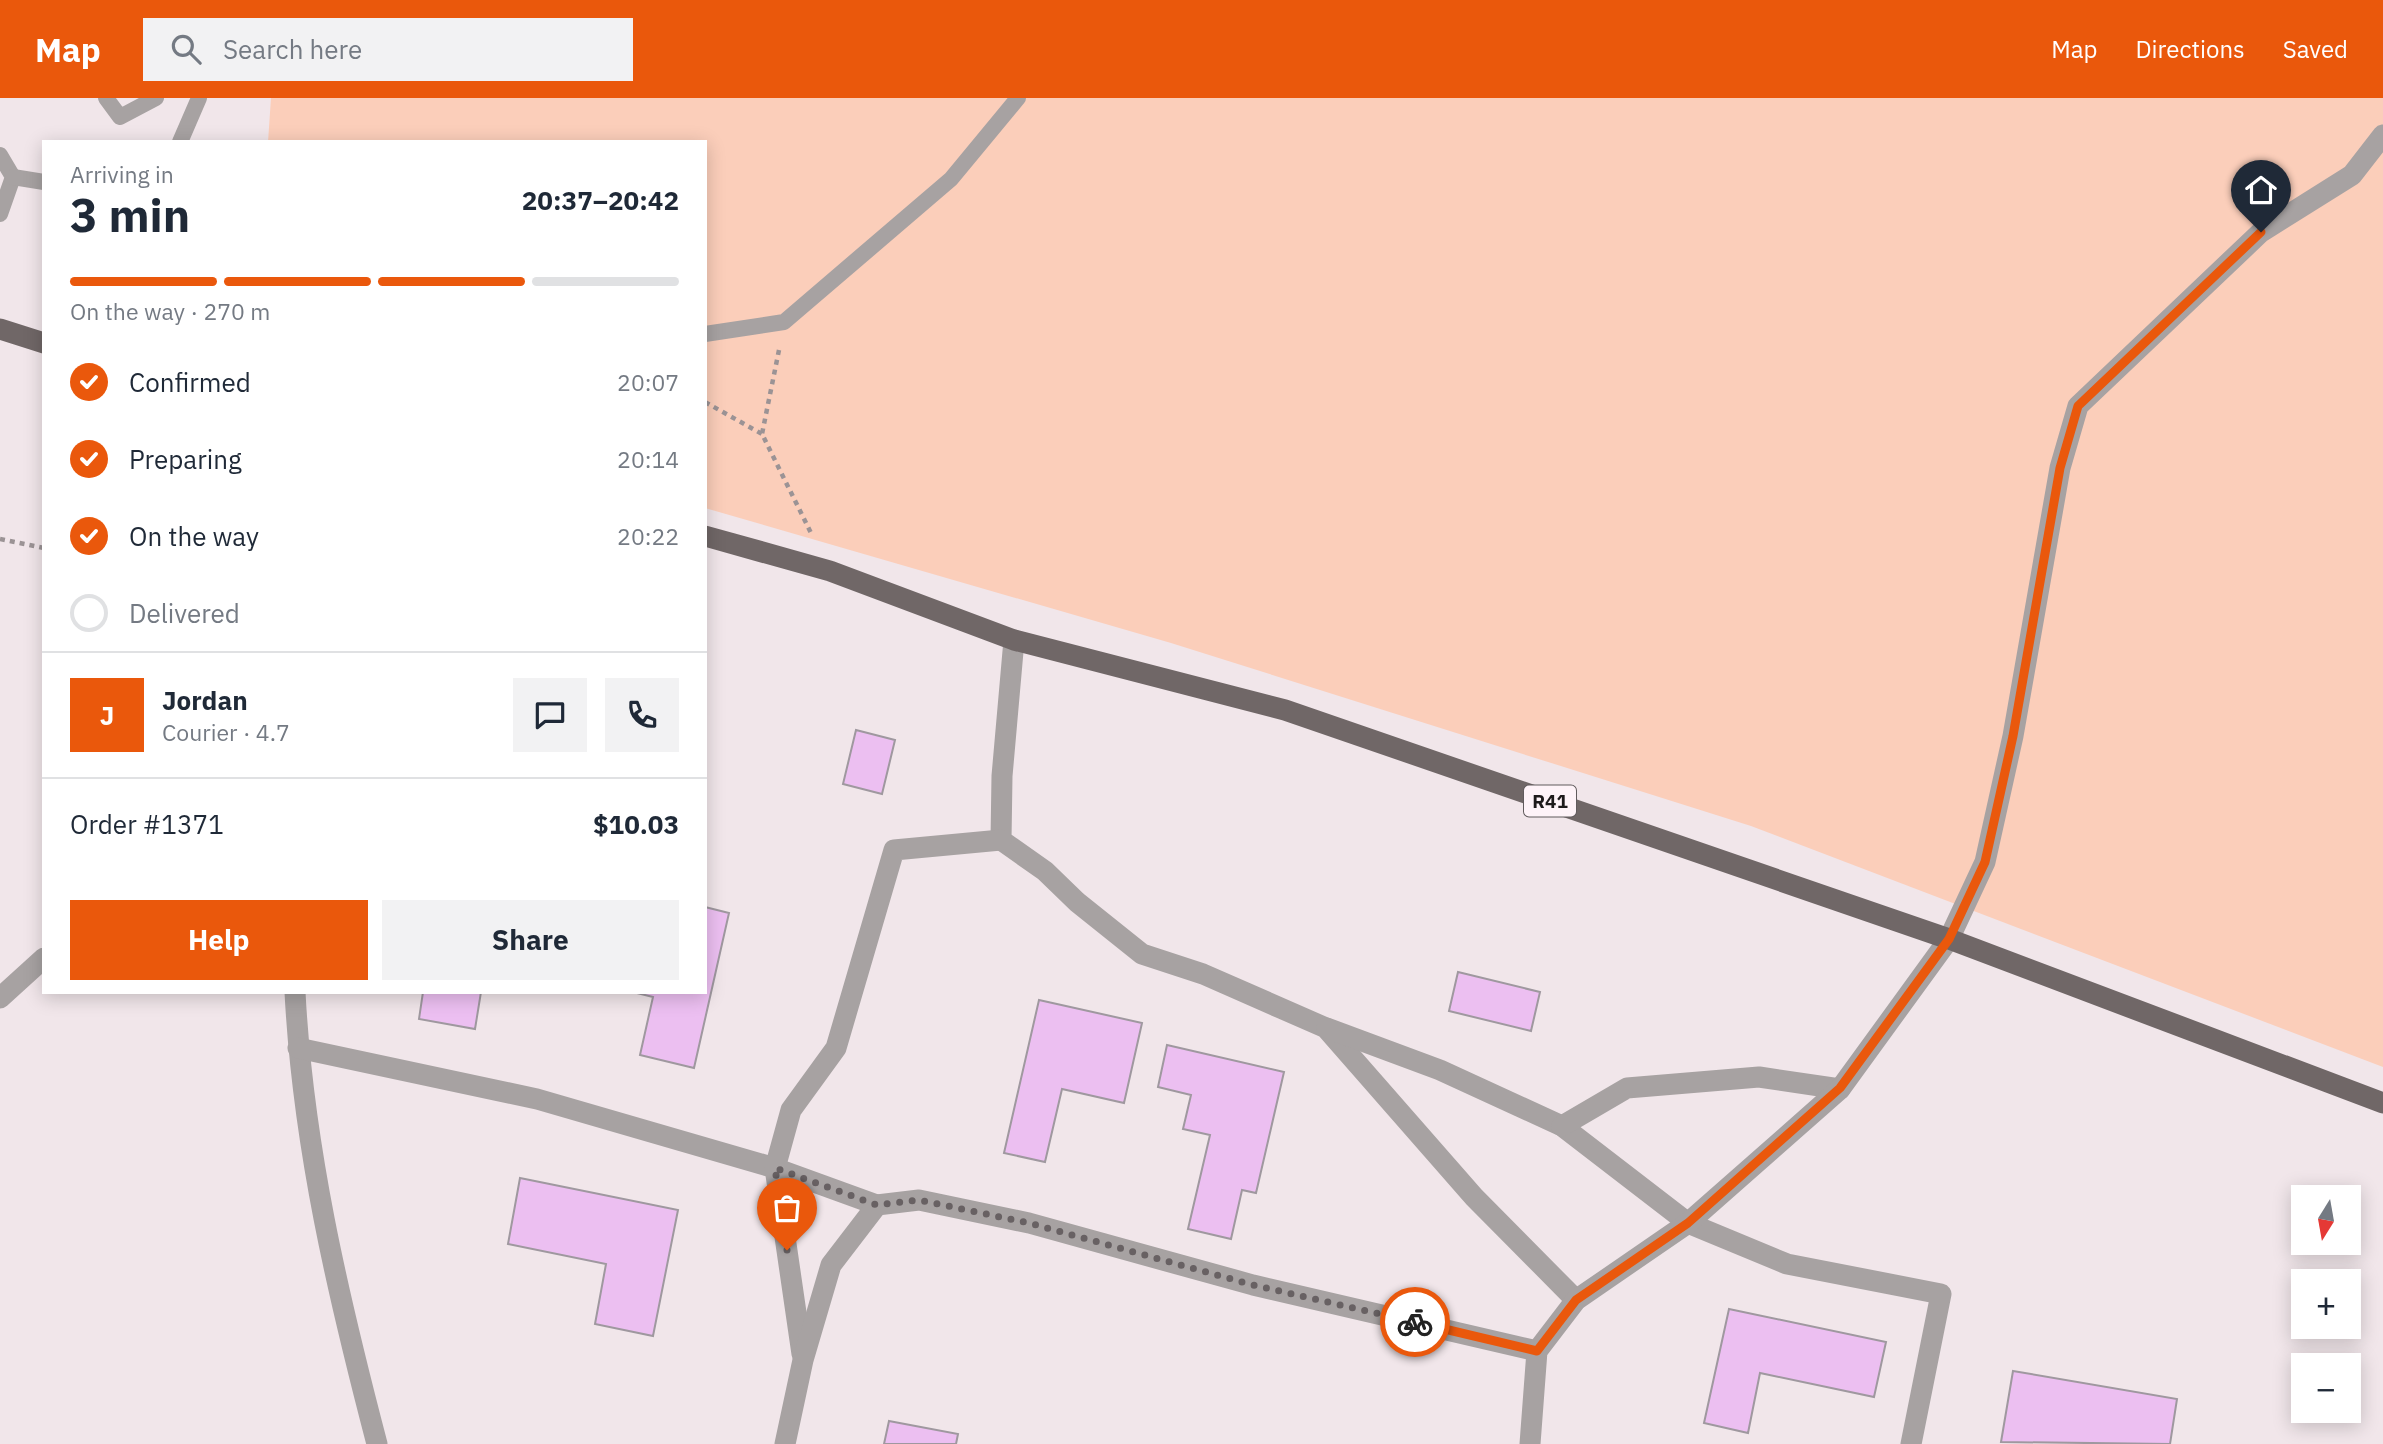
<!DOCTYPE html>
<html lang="en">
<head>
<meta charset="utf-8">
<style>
	:root { --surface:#fff; --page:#f2f2f3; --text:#1f2937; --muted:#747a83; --line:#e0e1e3; --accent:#ea580c }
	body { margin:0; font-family:"IBM Plex Sans",sans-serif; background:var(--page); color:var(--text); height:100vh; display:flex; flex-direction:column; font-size:26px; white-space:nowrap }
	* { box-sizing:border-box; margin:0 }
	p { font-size:23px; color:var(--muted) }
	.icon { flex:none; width:38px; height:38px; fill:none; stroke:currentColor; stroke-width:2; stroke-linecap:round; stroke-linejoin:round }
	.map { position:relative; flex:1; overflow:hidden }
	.drawer { position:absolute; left:42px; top:42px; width:665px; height:854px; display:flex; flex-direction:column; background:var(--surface); border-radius:0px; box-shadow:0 4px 18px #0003 }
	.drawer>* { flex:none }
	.needle { width:46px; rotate:191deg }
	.controls { position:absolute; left:2291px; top:1087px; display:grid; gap:14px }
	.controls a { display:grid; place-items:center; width:70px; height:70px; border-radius:0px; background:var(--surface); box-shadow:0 4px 18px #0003; font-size:35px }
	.pin { position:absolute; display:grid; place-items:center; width:60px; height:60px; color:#fff; margin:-72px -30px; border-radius:50% 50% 50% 0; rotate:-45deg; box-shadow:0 0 7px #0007 }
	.pin .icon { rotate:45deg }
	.courier { position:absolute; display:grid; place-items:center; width:70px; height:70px; margin:-35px; border:5px solid #ea580c; border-radius:50%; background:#fff; color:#222; box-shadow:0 2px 9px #0007 }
	.head em { font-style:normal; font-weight:700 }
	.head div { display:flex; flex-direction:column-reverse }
	.head { display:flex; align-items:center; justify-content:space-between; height:119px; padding:0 28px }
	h1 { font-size:46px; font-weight:700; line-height:52px }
	.bar { display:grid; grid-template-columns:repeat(4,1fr); gap:10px 7px; align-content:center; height:84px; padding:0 28px }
	.bar i { height:9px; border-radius:5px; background:var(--line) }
	.bar .on { background:var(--accent) }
	.bar p { grid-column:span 4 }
	.line { display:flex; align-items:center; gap:18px; padding:0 28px; border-top:2px solid var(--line) }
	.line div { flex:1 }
	.round { display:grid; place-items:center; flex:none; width:74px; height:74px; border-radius:0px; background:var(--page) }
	ol { padding:0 28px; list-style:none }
	li { display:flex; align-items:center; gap:21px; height:77px }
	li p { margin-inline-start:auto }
	li .icon { padding:7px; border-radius:50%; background:var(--accent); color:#fff; stroke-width:4 }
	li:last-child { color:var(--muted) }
	li i { width:38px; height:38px; border:4px solid var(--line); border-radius:50% }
	.cta { display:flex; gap:14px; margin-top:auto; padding:14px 28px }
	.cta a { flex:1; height:80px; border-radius:0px; background:var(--accent); color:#fff; font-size:28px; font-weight:700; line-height:80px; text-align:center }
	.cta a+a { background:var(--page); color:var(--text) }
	header { display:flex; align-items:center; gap:42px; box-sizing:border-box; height:98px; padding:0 35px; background:var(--accent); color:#fff }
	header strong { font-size:33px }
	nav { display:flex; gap:38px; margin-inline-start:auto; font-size:24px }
	.search { width:490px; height:63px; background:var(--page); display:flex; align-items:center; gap:18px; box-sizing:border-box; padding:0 24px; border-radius:0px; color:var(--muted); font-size:26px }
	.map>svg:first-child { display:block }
	.green { fill:#fbceba }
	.building { fill:#ecbff1; stroke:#9f989f; stroke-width:2 }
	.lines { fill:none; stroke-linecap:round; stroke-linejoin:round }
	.path { stroke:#9b9395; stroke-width:4.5; stroke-dasharray:5 5; stroke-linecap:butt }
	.service { stroke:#a7a2a2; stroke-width:16 }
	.minor { stroke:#a7a2a2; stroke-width:21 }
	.primary { stroke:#706767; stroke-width:21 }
	.done { stroke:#686163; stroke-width:7; stroke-dasharray:0 12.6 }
	.route { stroke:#ea580c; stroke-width:9 }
	.labels { text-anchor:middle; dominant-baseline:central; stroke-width:5; stroke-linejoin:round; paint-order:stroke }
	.shield { fill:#fef3f8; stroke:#615b5d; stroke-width:2 }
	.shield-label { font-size:19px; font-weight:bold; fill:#1e1a1b }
</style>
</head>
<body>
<header>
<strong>Map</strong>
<div class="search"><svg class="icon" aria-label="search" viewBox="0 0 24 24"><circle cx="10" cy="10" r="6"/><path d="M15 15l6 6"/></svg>Search here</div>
<nav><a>Map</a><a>Directions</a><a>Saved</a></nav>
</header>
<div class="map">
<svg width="2383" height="1346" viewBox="0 0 2383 1346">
	<rect width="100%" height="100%" fill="#f1e6ea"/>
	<path class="green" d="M271,0h2112v969l-632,-241 -580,-183 -466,-135v-366h-437z"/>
	<g class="building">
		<path d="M856,632l39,10 -13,54 -39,-10z"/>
		<path d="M705,809l24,6 -35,155 -54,-13 13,-58 -20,-5h72z"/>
		<path d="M1458,874l82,20 -9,39 -82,-20z"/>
		<path d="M423,894h58l-6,37 -56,-10z"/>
		<path d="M1039,902l103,23 -18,80 -62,-14 -17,73 -41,-9z"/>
		<path d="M1167,947l117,27 -28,121 -14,-3 -11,49 -43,-10 22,-94 -27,-6 8,-34 -33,-8z"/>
		<path d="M520,1080l158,32 -25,126 -58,-12 11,-60 -98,-20z"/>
		<path d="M1729,1211l157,33 -12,55 -114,-24 -12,60 -44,-10z"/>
		<path d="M2013,1273l164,28 -7,45 -169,-2z"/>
		<path d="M889,1323l69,13 -2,10h-72z"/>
	</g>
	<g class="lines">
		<g class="path">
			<path d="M779,252l-17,84 50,101"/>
			<path d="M705,304l57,32"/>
			<path d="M0,441l44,9"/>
		</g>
		<g class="service">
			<path d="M106,0l14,19 36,-19"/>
			<path d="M180,44l19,-44"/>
			<path d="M0,57l13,22 -13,37"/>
			<path d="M13,79l31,5"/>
			<path d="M705,236l79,-12 167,-143 67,-81"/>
		</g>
		<g class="minor">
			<path d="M1014,542l-12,136 -1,64 44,31 32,31 65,52 61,20 123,54 148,169 102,103"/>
			<path d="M295,894c8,155 43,303 82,452"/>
			<path d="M0,900l44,-40"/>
			<path d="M1327,930l113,42 122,56 126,97 99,41 154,30 -30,150"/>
			<path d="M298,950l239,51 238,69 102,37"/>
			<path d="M1562,1028l65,-38 132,-11 81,12"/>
			<path d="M802,1256l-27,-186 16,-58 45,-62 58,-198 107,-10"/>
			<path d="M785,1346l18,-84 28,-95 46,-60 42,-5 110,23 224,62 284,66"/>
			<path d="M1530,1346l7,-93 39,-51 112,-77 152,-134 109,-150 36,-77 28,-126 47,-268 18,-62 183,-174 91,-57 31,-40"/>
		</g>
		<g class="primary">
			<path d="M0,231l44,14"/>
			<path d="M705,438l125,35 184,69 271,70 664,229 434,164"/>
		</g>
	</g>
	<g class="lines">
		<path class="done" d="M787,1152l-12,-82 102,37 42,-5 110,23 224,62 162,37"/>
		<path class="route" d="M1415,1224l122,29 39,-51 112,-77 152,-135 109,-149 36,-77 28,-126 47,-268 18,-62 183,-174"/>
	</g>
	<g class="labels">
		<rect class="shield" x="1524" y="687.5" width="52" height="31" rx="5"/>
		<g class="shield-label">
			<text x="1550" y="703">R41</text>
		</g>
	</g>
</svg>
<div class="controls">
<a><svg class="needle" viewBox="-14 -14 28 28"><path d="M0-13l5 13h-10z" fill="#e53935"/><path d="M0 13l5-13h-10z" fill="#747a83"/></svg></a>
<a>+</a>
<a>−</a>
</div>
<div class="pin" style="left:787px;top:1152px;background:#ea580c"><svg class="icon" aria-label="bag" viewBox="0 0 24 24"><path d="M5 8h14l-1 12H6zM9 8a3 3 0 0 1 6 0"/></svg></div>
<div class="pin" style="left:2261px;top:134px;background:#1f2937"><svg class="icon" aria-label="home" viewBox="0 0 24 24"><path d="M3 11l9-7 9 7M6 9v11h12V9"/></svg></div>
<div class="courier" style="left:1415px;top:1224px"><svg class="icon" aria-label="bike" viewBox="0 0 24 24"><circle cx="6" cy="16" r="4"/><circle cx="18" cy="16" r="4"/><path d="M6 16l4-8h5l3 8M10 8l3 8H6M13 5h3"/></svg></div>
<section class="drawer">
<div class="head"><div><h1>3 min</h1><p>Arriving in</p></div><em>20:37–20:42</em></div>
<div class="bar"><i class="on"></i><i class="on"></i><i class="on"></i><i></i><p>On the way · 270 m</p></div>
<ol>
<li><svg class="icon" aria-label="check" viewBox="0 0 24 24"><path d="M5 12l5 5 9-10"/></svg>Confirmed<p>20:07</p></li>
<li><svg class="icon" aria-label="check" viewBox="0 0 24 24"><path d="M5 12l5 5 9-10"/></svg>Preparing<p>20:14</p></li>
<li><svg class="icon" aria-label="check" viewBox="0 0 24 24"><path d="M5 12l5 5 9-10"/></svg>On the way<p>20:22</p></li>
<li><i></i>Delivered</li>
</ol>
<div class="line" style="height:126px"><b class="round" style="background:var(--accent);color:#fff">J</b><div><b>Jordan</b><p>Courier · 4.7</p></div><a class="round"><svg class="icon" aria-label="chat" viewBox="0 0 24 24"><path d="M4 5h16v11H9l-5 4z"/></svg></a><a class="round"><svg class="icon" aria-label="phone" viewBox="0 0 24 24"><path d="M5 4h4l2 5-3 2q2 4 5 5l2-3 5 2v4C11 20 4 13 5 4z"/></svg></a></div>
<div class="line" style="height:91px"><div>Order #1371</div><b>$10.03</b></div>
<div class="cta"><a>Help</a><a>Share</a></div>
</section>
</div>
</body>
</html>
